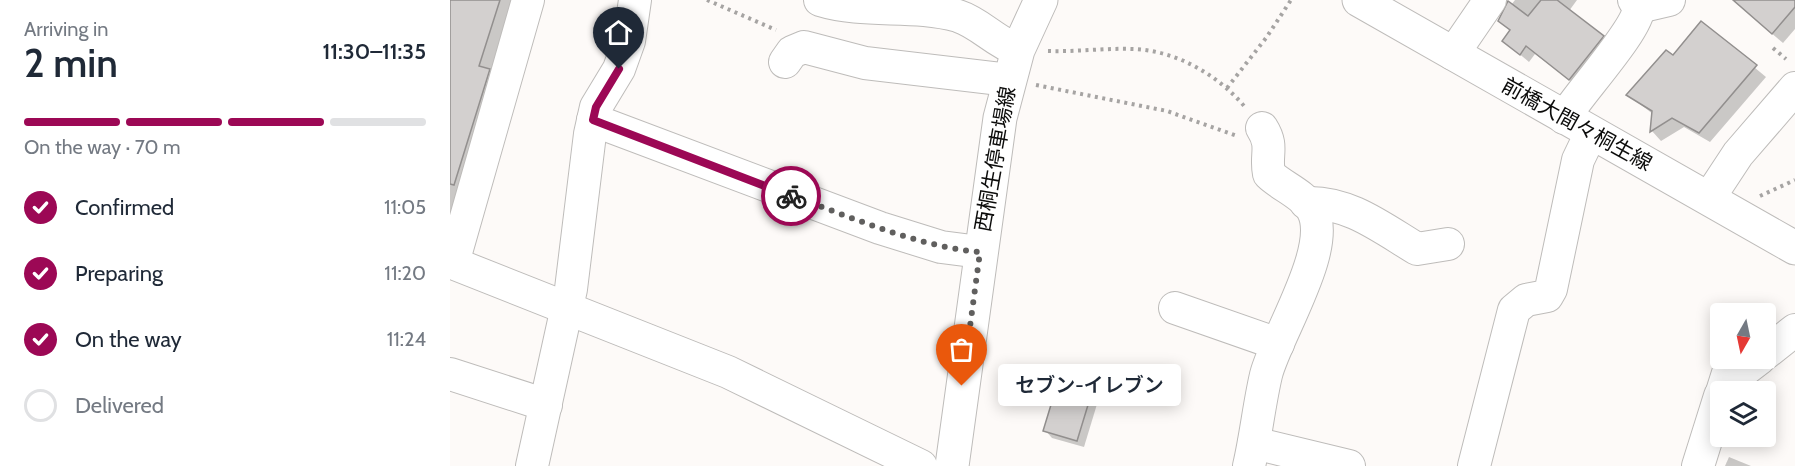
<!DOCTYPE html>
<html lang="en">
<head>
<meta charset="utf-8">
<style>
	:root { --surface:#fff; --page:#f6f6f7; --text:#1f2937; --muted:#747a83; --line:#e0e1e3; --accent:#9c0855 }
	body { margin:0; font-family:Cabin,"Noto Sans JP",sans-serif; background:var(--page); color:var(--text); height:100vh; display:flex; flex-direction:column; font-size:22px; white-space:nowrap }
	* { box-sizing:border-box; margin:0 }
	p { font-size:20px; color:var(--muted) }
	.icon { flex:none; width:33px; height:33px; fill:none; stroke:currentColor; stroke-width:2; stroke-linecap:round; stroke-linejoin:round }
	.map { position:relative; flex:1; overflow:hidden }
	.panel { display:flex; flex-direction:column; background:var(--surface); width:450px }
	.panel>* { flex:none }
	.needle { width:39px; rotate:189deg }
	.buttons { position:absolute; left:1260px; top:303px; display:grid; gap:12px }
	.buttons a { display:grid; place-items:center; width:66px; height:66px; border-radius:6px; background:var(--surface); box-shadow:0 3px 15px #0003; font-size:30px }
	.pin { position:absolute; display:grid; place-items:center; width:51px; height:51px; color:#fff; margin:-62px -26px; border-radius:50% 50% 50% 0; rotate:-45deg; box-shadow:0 0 6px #0007 }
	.pin .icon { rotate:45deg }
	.courier { position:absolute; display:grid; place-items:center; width:60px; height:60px; margin:-30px; border:4px solid #9c0855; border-radius:50%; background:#fff; color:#222; box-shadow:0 2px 8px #0007 }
	.bubble { position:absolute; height:42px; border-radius:6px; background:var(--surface); box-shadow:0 3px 15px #0003; font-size:20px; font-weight:600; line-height:42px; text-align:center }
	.summary em { font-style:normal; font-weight:600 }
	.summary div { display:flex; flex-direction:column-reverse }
	.summary { display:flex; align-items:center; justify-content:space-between; height:102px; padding:0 24px }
	h1 { font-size:39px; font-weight:600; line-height:45px }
	.bar { display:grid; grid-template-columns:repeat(4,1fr); gap:9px 6px; align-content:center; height:72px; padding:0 24px }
	.bar i { height:8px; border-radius:4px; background:var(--line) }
	.bar .selected { background:var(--accent) }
	.bar p { grid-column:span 4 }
	ol { padding:0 24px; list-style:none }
	li { display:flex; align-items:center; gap:18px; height:66px }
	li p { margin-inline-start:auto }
	li .icon { padding:6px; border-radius:50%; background:var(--accent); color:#fff; stroke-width:4 }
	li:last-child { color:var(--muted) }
	li i { width:33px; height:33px; border:3px solid var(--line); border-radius:50% }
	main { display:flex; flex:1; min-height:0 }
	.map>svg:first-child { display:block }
	.shadow { fill:#0003 }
	.building { fill:#d3d0cf; stroke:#928f8e; stroke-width:1.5 }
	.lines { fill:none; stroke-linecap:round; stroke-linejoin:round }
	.minor-casing { stroke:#bebcba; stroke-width:34 }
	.major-casing { stroke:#bebcba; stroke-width:35 }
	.path { stroke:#a6a4a3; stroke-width:4; stroke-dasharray:3 4.5; stroke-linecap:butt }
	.minor { stroke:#fff; stroke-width:32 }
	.major { stroke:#fff; stroke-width:33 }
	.done { stroke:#605f5e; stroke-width:6; stroke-dasharray:0 10.8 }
	.route { stroke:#9c0855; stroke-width:8 }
	.labels { text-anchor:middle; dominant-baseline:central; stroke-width:6; stroke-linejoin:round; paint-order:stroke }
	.street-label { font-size:21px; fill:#0c0c0b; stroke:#fff }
</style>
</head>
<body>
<main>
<section class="panel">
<div class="summary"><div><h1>2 min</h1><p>Arriving in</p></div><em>11:30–11:35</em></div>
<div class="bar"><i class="selected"></i><i class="selected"></i><i class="selected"></i><i></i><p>On the way · 70 m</p></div>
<ol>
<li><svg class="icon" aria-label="check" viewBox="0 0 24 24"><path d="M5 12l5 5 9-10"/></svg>Confirmed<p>11:05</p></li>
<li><svg class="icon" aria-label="check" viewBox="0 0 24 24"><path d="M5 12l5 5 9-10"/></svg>Preparing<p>11:20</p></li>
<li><svg class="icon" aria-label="check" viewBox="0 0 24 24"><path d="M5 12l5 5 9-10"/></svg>On the way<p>11:24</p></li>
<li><i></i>Delivered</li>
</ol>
</section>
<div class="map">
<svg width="1345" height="466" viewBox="0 0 1345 466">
	<rect width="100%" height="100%" fill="#fdfaf8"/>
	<g class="shadow">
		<path d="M0,0h69l-69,219z"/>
		<path d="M1065,0h62l-8,11 42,34 -32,42 -44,-33 -6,8 -25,-21 7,-10 -12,-11z"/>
		<path d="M1283,0h62v29l-12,14z"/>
		<path d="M1251,23l65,54 -56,65 -26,-15 -23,14 -9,-10 1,-17 -25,-19 46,-38z"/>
		<path d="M644,383l7,8 -17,56 -32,-9 -7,-8z"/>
		<path d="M1279,457l22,9h-26z"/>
	</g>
	<g class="building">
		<path d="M0,0h50l-21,66 11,3 -36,116 -4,-1z"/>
		<path d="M1091,0h16l47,36 -35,44 -43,-34 -6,9 -18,-14 8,-11 -12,-9 10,-20 20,15z"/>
		<path d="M1283,0h62v7l-23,27z"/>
		<path d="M1251,21l56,44 -58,68 -27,-15 -22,14 2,-21 -26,-16 40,-45 7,5z"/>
		<path d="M611,372l34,10 -18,59 -34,-10z"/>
	</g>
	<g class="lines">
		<defs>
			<g id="minor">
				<path d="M370,0c45,14 93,3 138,16 22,7 37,26 60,34"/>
				<path d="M1189,7l30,-7"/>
				<path d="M1003,54l37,-54"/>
				<path d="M335,62l7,-10 12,-5 61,16 144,17"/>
				<path d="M1114,118c15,-25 74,-88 75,-111l-5,-7"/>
				<path d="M143,120l287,108 61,19 39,5"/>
				<path d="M1259,198l29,-44 57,-66"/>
				<path d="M856,203c42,-2 76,25 111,46l31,-5"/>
				<path d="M0,262l278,110 193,94"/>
				<path d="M3,263l75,-263"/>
				<path d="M725,308l103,36"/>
				<path d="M1316,353l29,-23"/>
				<path d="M0,374l96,31"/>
				<path d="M1272,392l6,-19 15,-2 17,-13"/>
				<path d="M804,443l95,23"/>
				<path d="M82,466l39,-177 19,-155 6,-27 23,-38 10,-28 6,-41"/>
				<path d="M799,466c7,-30 10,-61 17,-91 10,-40 68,-128 46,-166 -9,-15 -31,-23 -43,-35 -4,-20 5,-27 -7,-46"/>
				<path d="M1024,466l40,-156 12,-10 21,-4 4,-7 27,-129 13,-27"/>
				<path d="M1248,466l22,-70"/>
			</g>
			<g id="major">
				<path d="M909,0l436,248"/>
				<path d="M502,466l48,-348 18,-68 23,-50"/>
			</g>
		</defs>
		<use href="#minor" class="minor-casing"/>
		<use href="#major" class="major-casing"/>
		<g class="path">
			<path d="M257,0l69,30"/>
			<path d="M1323,48l13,11"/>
			<path d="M598,51c28,1 56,-3 84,-2 43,1 85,25 113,58"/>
			<path d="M586,85l131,26 70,25"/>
			<path d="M777,88l39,-50 25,-38"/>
			<path d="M1310,196l35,-16"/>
		</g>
		<use href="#minor" class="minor"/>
		<use href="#major" class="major"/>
	</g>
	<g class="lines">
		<path class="done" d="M341,196c62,21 123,50 189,56l-18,134"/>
		<path class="route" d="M169,69l-23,38 -3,13 198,76"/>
	</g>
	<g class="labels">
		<g class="street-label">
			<text transform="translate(1127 124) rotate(29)">前橋大間々桐生線</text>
			<text transform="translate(545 159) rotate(-80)">西桐生停車場線</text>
		</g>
	</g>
</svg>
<div class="buttons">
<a><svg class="needle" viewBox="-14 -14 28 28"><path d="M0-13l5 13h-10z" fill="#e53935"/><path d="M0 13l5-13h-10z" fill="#747a83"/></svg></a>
<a><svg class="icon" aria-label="layers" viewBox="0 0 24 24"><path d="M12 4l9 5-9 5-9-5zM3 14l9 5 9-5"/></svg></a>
</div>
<div class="pin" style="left:512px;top:386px;background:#ea580c"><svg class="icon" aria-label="bag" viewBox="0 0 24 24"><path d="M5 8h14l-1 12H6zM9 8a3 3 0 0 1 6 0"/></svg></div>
<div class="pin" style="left:169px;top:69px;background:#1f2937"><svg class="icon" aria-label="home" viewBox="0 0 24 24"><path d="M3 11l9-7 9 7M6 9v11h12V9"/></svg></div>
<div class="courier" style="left:341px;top:196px"><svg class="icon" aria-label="bike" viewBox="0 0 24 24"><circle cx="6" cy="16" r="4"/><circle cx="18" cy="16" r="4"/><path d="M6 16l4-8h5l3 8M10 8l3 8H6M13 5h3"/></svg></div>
<div class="bubble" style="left:548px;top:364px;width:183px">セブン-イレブン</div>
</div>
</main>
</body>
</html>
